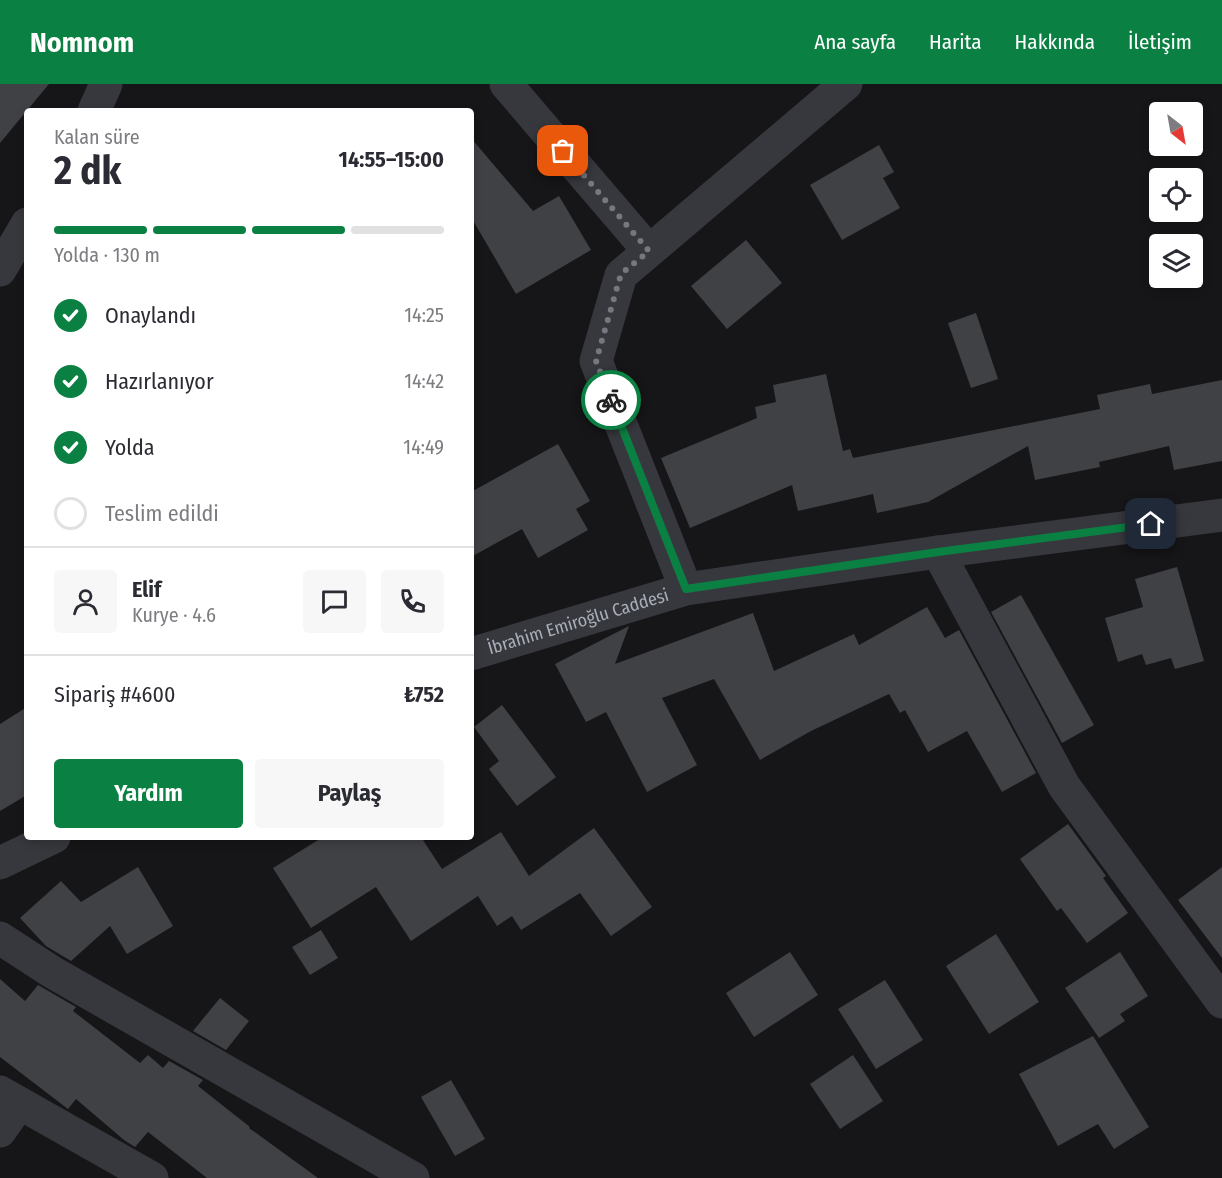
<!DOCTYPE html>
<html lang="tr">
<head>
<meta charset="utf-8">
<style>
	:root { --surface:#fff; --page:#f7f7f7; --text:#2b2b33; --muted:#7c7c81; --line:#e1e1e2; --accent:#0b8043 }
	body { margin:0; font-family:"Fira Sans Condensed",sans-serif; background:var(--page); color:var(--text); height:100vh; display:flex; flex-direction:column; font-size:22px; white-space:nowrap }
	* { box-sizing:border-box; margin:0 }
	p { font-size:20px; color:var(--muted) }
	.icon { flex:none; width:33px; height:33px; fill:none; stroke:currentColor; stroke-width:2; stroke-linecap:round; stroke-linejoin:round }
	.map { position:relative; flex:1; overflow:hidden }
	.sheet { position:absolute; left:24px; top:24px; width:450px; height:732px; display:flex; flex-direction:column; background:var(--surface); border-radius:6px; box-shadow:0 3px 9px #0003 }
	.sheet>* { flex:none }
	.needle { width:39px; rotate:149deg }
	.buttons { position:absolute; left:1149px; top:18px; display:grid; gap:12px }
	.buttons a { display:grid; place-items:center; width:54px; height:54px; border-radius:6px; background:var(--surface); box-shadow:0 3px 9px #0003; font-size:30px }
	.pin { position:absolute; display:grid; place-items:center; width:51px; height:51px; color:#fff; margin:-26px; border-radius:12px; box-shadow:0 3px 9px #0006 }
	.courier { position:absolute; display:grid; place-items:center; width:60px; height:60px; margin:-30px; border:4px solid #0b8043; border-radius:50%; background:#fff; color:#222; box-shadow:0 2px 8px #0007 }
	.head em { font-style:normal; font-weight:700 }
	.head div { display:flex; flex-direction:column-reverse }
	.head { display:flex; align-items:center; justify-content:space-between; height:102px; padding:0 30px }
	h1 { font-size:39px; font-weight:700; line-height:45px }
	.bar { display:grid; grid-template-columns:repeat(4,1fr); gap:9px 6px; align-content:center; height:72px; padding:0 30px }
	.bar i { height:8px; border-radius:4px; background:var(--line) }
	.bar .current { background:var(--accent) }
	.bar p { grid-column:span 4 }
	.line { display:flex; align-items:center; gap:15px; padding:0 30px; border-top:2px solid var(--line) }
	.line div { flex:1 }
	.round { display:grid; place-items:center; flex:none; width:63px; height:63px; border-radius:6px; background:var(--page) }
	ol { padding:0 30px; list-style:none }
	li { display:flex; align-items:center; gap:18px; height:66px }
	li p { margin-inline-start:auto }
	li .icon { padding:6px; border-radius:50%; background:var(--accent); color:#fff; stroke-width:4 }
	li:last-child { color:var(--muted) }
	li i { width:33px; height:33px; border:3px solid var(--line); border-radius:50% }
	.cta { display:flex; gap:12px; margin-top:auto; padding:12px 30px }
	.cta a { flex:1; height:69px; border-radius:6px; background:var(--accent); color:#fff; font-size:24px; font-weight:700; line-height:69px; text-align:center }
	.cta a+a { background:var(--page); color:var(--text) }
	header { display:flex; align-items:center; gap:36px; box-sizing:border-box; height:84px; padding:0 30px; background:var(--accent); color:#fff }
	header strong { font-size:28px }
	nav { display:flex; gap:33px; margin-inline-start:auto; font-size:21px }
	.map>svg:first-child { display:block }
	.building { fill:#404145 }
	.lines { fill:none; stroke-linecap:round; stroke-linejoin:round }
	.minor { stroke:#37383d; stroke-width:33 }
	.done { stroke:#757880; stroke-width:6; stroke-dasharray:0 10.8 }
	.route { stroke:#0b8043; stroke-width:8 }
	.labels { text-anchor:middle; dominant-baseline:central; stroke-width:4.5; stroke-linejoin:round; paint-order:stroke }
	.street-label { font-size:18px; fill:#a8adb8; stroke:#111113 }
</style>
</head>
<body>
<header>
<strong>Nomnom</strong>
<nav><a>Ana sayfa</a><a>Harita</a><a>Hakkında</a><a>İletişim</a></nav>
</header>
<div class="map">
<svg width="1222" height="1094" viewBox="0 0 1222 1094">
	<rect width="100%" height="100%" fill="#161618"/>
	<g class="building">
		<path d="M0,0h49l-49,59z"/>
		<path d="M471,54l62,73 26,-15 32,54 -75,44 -45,-77z"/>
		<path d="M879,61l15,27 -11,6 17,30 -58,32 -32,-55z"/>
		<path d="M746,156l36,43 -55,46 -36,-43z"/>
		<path d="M976,229l22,66 -27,9 -23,-65z"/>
		<path d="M826,290l17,77 7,-2 3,9 247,-49 -3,-14 53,-11 2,10 70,-14v81l-48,9 -5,-24 -70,16 1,5 -65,13 -7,-34 -100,56 -51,11 -4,-19 -75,17 -6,-26 -102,43 -29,-70 96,-40 -2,-11 21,-5 -3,-17z"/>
		<path d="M558,360l32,57 -14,8 12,21 -50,28 -16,-29 -51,28v-65z"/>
		<path d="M1177,483l27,94 -29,8 -4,-11 -25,7 -4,-11 -24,8 -13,-44 38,-11 -8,-28z"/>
		<path d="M1021,511l73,130 -32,18 -71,-131z"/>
		<path d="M927,523l18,31 14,-8 77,143 -34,19 -35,-61 -39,21 -23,-42 -5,3 -11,-19 -78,37 -51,29 -46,-81 -52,19 35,67 -50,27 -41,-80 -20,10 -31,-58 74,-38 -14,38 138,-51 21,58 80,-37 5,11z"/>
		<path d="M502,621l54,72 -39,29 -28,-37 10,-8 -25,-34z"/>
		<path d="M27,623v88l-27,16v-87z"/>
		<path d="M1068,740l38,52 -3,2 25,35 -41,30 -26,-35 -4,3 -37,-52z"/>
		<path d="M594,744l58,79 -41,29 -31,-43 -59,37 -9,-14 -15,10 -19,-30 -67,45 -35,-54 -65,41 -38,-60 50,-31h98l21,32 59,-37 28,44z"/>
		<path d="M138,783l35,59 -46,28 -17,-28 -39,35 -25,-15 -26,-28 41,-37 20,21z"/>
		<path d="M1222,783v91l-44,-58z"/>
		<path d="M321,846l17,28 -28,17 -18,-28z"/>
		<path d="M996,850l43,68 -50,32 -43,-68z"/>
		<path d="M790,868l28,43 -64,42 -28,-44z"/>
		<path d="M1120,868l28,44 -28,18 5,7 -26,17 -34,-50z"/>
		<path d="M0,895l25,22 13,-16 38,22 -3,4 67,52 8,-8 15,13 6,-7 34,19 -5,6 52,41 -1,1 69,50h-111l-59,-46 -13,15 -11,-7 -48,-41 -8,10 -68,-52z"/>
		<path d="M885,896l38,60 -47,29 -38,-60z"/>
		<path d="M220,914l29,23 -23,29 -33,-19z"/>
		<path d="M1093,952l56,91 -35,22 -16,-25 -40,22 -39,-72z"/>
		<path d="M853,971l30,46 -43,28 -30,-45z"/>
		<path d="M451,996l34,59 -30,17 -34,-59z"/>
	</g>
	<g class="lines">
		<g class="minor">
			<path d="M506,0l143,167"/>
			<path d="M94,27l12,-27"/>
			<path d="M0,186l27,-46"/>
			<path d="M938,468l126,234 158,216"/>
			<path d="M686,505l-90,-228 25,-86 225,-191"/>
			<path id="s1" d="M471,570l215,-65 252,-37 284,-37"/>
			<path d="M0,779l54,-26"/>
			<path d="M0,854l52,34 361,206"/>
			<path d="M0,1008l152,86"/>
			<path d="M0,1047l19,-27"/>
		</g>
	</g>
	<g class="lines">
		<path class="done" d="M563,67l86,100 -28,23 -25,87 15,39"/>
		<path class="route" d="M611,316l75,189 252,-37 213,-28"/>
	</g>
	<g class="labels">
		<g class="street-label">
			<text stroke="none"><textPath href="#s1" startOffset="112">İbrahim Emiroğlu Caddesi</textPath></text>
		</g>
	</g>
</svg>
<div class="buttons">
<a><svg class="needle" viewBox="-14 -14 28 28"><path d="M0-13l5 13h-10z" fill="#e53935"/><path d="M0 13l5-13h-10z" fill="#7c7c81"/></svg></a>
<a><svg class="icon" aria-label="locate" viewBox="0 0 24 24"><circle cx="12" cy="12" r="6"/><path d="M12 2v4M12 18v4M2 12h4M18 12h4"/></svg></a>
<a><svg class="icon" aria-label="layers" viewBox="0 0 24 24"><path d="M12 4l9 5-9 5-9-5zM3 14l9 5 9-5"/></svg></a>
</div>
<div class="pin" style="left:563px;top:67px;background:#ea580c"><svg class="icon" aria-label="bag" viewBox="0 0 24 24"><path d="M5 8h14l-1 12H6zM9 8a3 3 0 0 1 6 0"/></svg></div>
<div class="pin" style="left:1151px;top:440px;background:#1f2937"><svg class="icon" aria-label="home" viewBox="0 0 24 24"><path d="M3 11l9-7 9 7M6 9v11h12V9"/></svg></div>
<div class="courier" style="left:611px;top:316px"><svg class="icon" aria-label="bike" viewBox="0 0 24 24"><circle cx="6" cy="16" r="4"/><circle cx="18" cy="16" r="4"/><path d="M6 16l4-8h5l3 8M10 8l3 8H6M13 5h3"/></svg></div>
<section class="sheet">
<div class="head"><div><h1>2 dk</h1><p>Kalan süre</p></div><em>14:55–15:00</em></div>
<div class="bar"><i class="current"></i><i class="current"></i><i class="current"></i><i></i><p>Yolda · 130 m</p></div>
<ol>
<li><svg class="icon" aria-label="check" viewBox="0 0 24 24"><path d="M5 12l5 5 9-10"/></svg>Onaylandı<p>14:25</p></li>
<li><svg class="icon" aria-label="check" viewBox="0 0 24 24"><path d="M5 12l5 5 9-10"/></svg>Hazırlanıyor<p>14:42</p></li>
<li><svg class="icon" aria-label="check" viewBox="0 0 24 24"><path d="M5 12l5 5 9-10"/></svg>Yolda<p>14:49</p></li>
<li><i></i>Teslim edildi</li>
</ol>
<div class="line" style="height:108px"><a class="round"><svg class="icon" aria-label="person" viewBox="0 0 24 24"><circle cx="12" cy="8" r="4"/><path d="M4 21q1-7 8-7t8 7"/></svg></a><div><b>Elif</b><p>Kurye · 4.6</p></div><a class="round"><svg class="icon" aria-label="chat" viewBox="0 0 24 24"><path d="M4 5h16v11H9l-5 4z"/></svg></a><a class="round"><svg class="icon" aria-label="phone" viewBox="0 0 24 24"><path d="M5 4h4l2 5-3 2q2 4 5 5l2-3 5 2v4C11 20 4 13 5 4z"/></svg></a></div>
<div class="line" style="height:78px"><div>Sipariş #4600</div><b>₺752</b></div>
<div class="cta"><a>Yardım</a><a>Paylaş</a></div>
</section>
</div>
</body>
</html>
